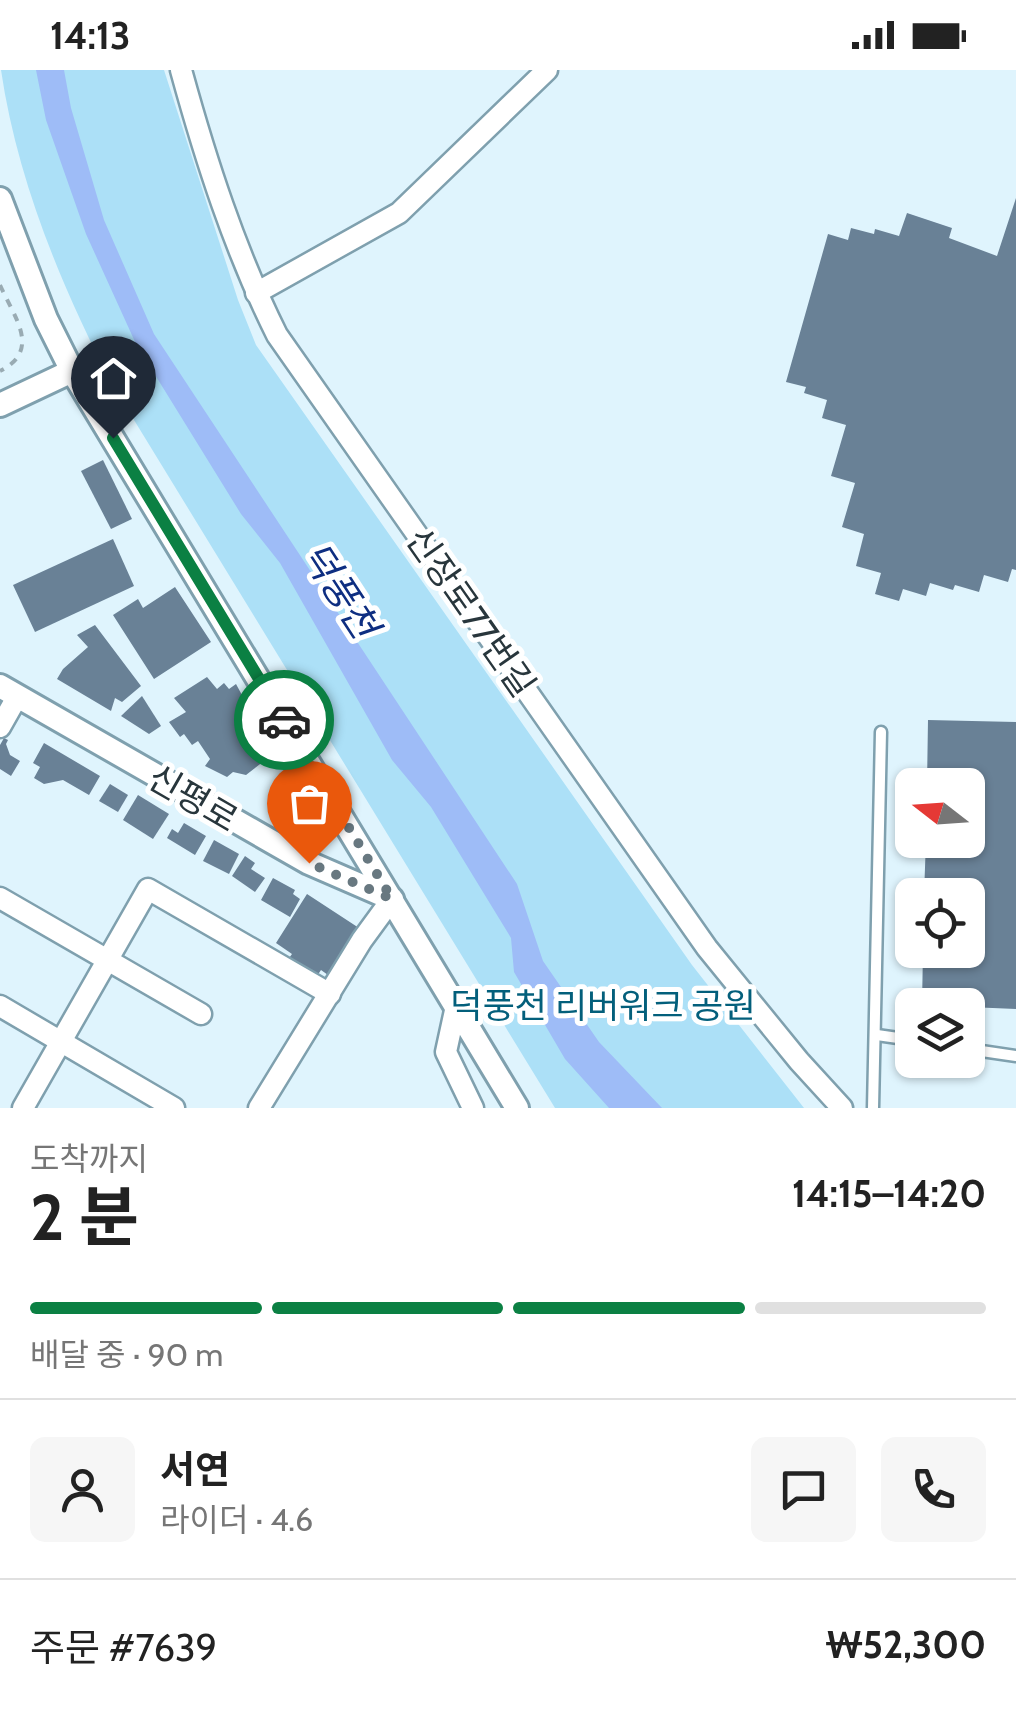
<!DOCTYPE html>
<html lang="ko">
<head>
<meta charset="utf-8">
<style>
	:root { --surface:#fff; --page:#f6f6f6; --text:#222; --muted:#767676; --line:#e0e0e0; --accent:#0b8043 }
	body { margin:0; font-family:Cabin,"Noto Sans KR",sans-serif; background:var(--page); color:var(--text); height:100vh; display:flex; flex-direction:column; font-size:38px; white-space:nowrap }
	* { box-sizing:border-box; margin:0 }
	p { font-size:32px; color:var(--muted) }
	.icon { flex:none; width:55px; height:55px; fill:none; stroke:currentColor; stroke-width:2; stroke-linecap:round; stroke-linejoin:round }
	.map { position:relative; height:1038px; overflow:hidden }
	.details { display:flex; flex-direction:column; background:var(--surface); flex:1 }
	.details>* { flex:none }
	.needle { width:65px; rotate:287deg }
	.fabs { position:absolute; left:895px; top:698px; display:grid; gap:20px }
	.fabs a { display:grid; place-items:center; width:90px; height:90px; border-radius:15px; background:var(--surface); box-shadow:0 2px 8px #0004; font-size:50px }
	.pin { position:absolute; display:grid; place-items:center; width:85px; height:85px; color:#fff; margin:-102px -42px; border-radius:50% 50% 50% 0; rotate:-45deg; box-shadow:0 0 10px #0007 }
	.pin .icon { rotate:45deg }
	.courier { position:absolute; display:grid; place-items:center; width:100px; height:100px; margin:-50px; border:8px solid #0b8043; border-radius:50%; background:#fff; color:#222; box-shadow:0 2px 12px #0007 }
	.headline em { font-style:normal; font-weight:700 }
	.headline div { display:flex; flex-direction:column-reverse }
	.headline { display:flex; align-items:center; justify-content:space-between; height:170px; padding:0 30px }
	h1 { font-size:65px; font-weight:700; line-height:75px }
	.bar { display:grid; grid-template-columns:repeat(4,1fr); gap:15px 10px; align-content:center; height:120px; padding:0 30px }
	.bar i { height:12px; border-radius:8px; background:var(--line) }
	.bar .selected { background:var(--accent) }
	.bar p { grid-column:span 4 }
	.line { display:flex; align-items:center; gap:25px; padding:0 30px; border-top:2px solid var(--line) }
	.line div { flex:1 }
	.round { display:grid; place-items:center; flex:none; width:105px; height:105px; border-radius:15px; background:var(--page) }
	.status { display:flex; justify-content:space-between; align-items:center; height:70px; padding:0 50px; background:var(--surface); direction:ltr }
	.status svg { height:28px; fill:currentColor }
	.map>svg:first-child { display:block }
	.green { fill:#ace0f7 }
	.water { fill:#9ebcf7 }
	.building { fill:#698196 }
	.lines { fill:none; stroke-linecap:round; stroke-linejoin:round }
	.service-casing { stroke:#7fa0ae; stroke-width:15 }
	.minor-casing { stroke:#7fa0ae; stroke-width:25 }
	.tertiary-casing { stroke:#7fa0ae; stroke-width:28 }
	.path { stroke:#99abb3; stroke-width:4; stroke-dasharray:8 8; stroke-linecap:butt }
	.service { stroke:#fff; stroke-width:10 }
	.minor { stroke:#fff; stroke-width:20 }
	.tertiary { stroke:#fff; stroke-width:22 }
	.done { stroke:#687880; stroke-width:10; stroke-dasharray:0 18 }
	.route { stroke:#0b8043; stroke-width:12 }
	.labels { text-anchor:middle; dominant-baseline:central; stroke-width:10; stroke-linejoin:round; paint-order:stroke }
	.street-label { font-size:35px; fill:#28363c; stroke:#fff }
	.park-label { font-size:35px; fill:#035f7b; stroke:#fff }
	.water-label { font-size:38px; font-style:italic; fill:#0e2e81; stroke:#fff }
</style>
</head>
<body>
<div class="status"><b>14:13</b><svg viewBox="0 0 49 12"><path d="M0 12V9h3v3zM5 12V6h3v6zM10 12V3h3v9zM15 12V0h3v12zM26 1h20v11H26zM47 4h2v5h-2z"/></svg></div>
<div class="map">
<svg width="1016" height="1038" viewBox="0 0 1016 1038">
	<rect width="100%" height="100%" fill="#dff4fd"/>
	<path class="green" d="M1,0h163l74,230 18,45 436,620 112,143h-249l-443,-724c-51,-98 -95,-205 -111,-314z"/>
	<path class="water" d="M36,0h28l7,38 33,112 50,114 363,550 26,77 56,81 63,66h-53l-44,-49 -51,-87 -3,-34 -80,-131 -39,-47 -112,-197 -39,-49 -105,-170 -50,-110 -40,-114z"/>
	<g class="building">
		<path d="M1016,128v372l-4,-1 -4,13 -24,-7 -5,17 -24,-7 -2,5 -23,-7 -4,13 -23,-7 -4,12 -24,-7 6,-21 -25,-7 8,-32 -22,-7 13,-44 -24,-7 15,-51 -24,-7 5,-18 -23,-7 2,-6 -20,-5 42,-148 20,6 3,-12 23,6 1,-5 24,7 8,-23 45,15 -3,10 48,18z"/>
		<path d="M103,390l29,59 -21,10 -30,-58z"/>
		<path d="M113,469l21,47 -99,46 -22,-47z"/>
		<path d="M175,517l36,55 -57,37 -41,-64 25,-16 5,9z"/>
		<path d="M95,555l46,61 -19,16 -7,-4 -4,13 -54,-32 6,-10 25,-22 -11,-12z"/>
		<path d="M207,607l10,12 7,-6 5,6 7,-5 34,63 -4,5 -4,-4 -6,5 8,8 -18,14 -13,-3 -6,5 -22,-11 5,-7 -12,-18 -6,4 -8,-11 -4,3 -11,-15 17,-10 -12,-14z"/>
		<path d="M142,626l19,30 -12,8 -28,-18z"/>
		<path d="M928,650l88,2v287l-94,-4 1,-55h45v-55h-44l2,-55h42v-55h-41z"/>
		<path d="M4,668l4,2 -2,4 4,11 10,6 -9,15 -11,-7v-24z"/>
		<path d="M44,673l56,33 -11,19 -26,-15 -19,4 -10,-6 6,-11 -7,-4z"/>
		<path d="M110,714l18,11 -10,17 -19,-11z"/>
		<path d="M138,725l31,19 -16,25 -30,-19z"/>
		<path d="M184,753l22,13 -11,19 -28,-17 5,-9 6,4z"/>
		<path d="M214,770l25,14 -10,20 -26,-13z"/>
		<path d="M245,786l10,7 -4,6 14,9 -10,14 -23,-16z"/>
		<path d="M273,808l22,12 -2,4 7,5 -10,18 -29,-17z"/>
		<path d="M307,824l52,34 -31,47 -7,-5 -6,9 -28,-18 5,-7 -16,-11z"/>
	</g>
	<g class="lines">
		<defs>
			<g id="service">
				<path d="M877,965l35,5"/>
				<path d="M968,979l48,7"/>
				<path d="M873,1038l8,-376"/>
			</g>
			<g id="minor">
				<path d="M181,0c25,91 54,181 96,265l430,613 92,113 43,47"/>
				<path d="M256,223l143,-80 148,-143"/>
				<path d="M0,657l17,-30"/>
				<path d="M0,828l201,116"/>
				<path d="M0,936l174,102"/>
				<path d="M456,936l-10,46 27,56"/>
				<path d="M23,1038l125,-219 182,105"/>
				<path d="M259,1038l103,-168 30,-41"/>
			</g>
			<g id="tertiary">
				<path d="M0,129l46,120 26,52 445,737"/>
				<path d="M0,335l72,-34"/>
				<path d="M0,616l309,177 83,36"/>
			</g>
		</defs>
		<use href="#service" class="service-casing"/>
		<use href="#minor" class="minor-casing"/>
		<use href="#tertiary" class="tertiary-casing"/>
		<path class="path" d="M0,215c14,32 42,65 0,86"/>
		<use href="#service" class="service"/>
		<use href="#minor" class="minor"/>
		<use href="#tertiary" class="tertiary"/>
	</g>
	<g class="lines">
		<path class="done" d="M284,650l108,179 -83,-36"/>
		<path class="route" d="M113,368l171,282"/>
	</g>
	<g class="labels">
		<g class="street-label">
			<text transform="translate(471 542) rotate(55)">신장로77번길</text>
			<text transform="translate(193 728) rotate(30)">신평로</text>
		</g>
		<g class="park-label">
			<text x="603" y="935">덕풍천 리버워크 공원</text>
		</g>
		<g class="water-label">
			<text transform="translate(340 520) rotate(57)">덕풍천</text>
		</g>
	</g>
</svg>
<div class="fabs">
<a><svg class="needle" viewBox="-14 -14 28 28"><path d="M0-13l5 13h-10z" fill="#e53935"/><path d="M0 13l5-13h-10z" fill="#767676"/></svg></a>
<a><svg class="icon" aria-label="locate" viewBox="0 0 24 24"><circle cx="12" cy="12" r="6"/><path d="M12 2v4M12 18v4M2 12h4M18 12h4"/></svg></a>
<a><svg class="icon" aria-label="layers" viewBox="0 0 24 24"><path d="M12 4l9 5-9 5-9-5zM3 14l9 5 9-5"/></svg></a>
</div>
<div class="pin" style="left:309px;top:793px;background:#ea580c"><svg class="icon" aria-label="bag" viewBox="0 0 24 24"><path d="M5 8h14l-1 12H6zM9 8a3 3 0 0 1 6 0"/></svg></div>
<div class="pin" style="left:113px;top:368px;background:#1f2937"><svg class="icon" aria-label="home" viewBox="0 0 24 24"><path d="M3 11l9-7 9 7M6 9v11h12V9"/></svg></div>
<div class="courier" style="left:284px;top:650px"><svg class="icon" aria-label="car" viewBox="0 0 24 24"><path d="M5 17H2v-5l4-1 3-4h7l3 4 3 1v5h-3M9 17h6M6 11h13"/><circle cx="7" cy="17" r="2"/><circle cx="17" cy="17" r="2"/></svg></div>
</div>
<section class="details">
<div class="headline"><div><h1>2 분</h1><p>도착까지</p></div><em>14:15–14:20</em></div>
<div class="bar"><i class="selected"></i><i class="selected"></i><i class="selected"></i><i></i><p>배달 중 · 90 m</p></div>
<div class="line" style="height:180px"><a class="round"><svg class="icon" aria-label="person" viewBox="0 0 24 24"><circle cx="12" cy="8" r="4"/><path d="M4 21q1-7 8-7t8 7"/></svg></a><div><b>서연</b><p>라이더 · 4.6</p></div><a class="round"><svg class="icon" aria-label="chat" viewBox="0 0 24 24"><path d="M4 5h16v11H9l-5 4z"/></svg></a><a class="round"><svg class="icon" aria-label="phone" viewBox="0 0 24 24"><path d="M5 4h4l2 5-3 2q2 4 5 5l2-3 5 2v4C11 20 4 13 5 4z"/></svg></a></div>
<div class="line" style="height:130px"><div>주문 #7639</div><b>₩52,300</b></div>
</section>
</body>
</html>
